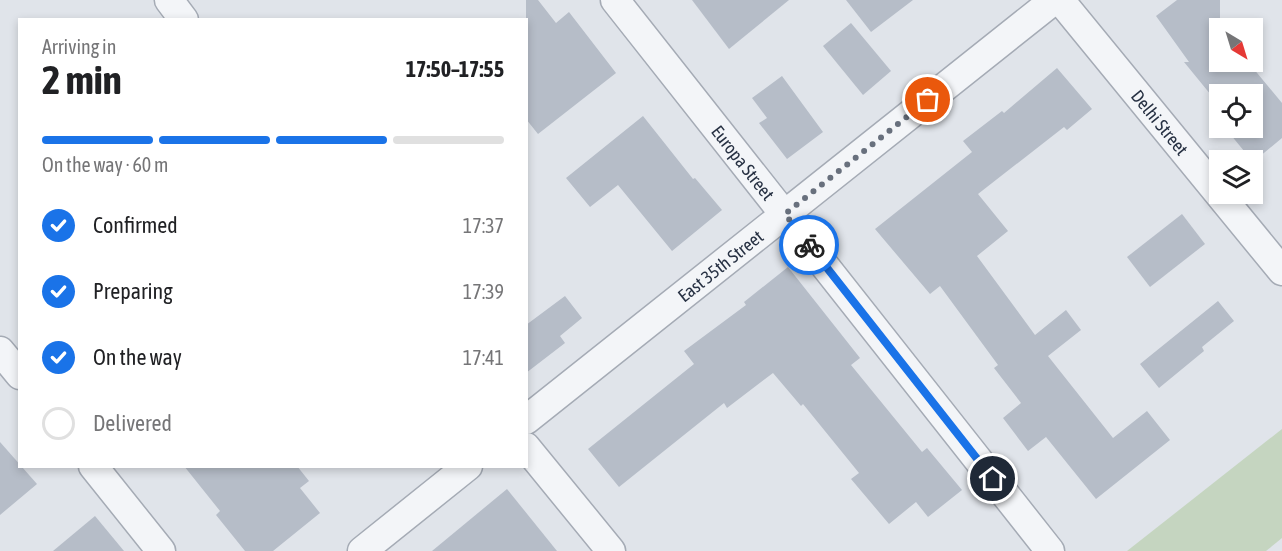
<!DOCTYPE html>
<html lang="en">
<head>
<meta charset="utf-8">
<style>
	:root { --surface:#fff; --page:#f6f6f6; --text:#202124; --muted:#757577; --line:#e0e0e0; --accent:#1a73e8 }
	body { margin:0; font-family:"Asap Condensed",sans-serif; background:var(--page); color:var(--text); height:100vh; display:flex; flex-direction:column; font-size:22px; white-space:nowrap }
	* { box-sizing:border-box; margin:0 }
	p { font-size:20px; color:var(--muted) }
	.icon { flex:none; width:33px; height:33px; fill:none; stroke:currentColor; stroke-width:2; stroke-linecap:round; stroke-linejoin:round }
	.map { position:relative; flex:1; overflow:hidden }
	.side { position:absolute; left:18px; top:18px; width:510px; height:450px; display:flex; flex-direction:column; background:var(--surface); border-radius:0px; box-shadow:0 3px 9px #0003 }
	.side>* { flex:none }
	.needle { width:39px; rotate:142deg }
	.buttons { position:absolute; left:1209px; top:18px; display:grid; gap:12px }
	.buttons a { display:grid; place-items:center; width:54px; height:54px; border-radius:0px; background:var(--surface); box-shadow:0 3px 9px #0003; font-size:30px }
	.pin { position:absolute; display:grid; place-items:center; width:51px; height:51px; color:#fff; margin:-26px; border:3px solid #fff; border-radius:50%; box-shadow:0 2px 6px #0007 }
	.courier { position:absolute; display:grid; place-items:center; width:60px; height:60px; margin:-30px; border:4px solid #1a73e8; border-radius:50%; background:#fff; color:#222; box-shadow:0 2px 8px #0007 }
	.headline em { font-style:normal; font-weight:700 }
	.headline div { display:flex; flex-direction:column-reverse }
	.headline { display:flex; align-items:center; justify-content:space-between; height:102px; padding:0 24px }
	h1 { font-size:39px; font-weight:700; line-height:45px }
	.bar { display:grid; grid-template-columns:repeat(4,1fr); gap:9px 6px; align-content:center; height:72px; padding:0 24px }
	.bar i { height:8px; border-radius:4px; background:var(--line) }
	.bar .on { background:var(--accent) }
	.bar p { grid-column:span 4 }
	ol { padding:0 24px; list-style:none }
	li { display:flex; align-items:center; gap:18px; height:66px }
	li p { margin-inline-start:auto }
	li .icon { padding:6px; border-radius:50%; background:var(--accent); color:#fff; stroke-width:4 }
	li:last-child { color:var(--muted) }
	li i { width:33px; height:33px; border:3px solid var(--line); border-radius:50% }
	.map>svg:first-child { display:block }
	.green { fill:#c5d5c0 }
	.building { fill:#b6bdc8 }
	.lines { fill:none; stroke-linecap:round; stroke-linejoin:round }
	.minor-casing { stroke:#a5abb5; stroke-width:31 }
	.minor { stroke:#f3f5f8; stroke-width:28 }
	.done { stroke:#68707d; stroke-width:6; stroke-dasharray:0 10.8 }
	.route { stroke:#1a73e8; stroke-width:8 }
	.labels { text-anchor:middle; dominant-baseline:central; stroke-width:4.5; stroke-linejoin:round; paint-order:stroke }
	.street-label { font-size:18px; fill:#273143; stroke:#eff3f7 }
</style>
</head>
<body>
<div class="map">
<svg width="1282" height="551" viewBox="0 0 1282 551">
	<rect width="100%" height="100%" fill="#e0e4ea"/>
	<path class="green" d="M1282,429v109l-16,13h-139z"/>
	<g class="building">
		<path d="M526,0h12l18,23 13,-11 47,61 -78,61 -12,-15z"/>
		<path d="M692,0h97l-60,49z"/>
		<path d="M846,0h67l-42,32z"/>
		<path d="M1177,0h43v62h28l34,41v35l-29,24 -27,-33 26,-1v-34h-32v12l-36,-44h5l-33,-46z"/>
		<path d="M851,23l40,48 -28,24 -40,-49z"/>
		<path d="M1057,68l35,41 -25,21 -3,-3 -86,67 30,37 -31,25 58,79 31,-25 15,20 -33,26 65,82 34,-27 23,29 -74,59 -50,-62 -18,14 -25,-33 18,-15 -27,-35 4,-3 -58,-79 -10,8 -55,-65 97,-77 -9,-11 39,-30 2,2z"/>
		<path d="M782,76l41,56 -36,27 -28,-36 8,-5 -15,-20z"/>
		<path d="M643,116l50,63 2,-1 27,32 -50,41 -54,-66 -28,22 -24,-29z"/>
		<path d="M1182,214l23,30 -55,43 -23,-30z"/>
		<path d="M788,267l72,91 -9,7 71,87 5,-4 35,42 -34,27 -12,-15 -27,22 -38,-45 8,-6 -56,-69 -2,2 -28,-33 -46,35 -3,-5 -105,84 -31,-38 106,-85 -10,-13 62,-46 -2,-3z"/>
		<path d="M565,296l17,22 -22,18 5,7 -39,30v-48z"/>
		<path d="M1218,301l16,20 -32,26 2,4 -45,37 -19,-24z"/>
		<path d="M0,442l37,42 -37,31z"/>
		<path d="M184,466h113l12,15 -9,7 20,25 -47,38h-28l-29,-36 4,-4z"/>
		<path d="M507,489l50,62h-125z"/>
		<path d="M95,516l29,35h-71z"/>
	</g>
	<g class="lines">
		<defs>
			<g id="minor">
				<path d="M169,0l15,20"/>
				<path id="s1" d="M615,0l435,551"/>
				<path id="s2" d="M1060,0l222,271"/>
				<path d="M0,351l20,24"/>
				<path id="s3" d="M526,420l528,-420"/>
				<path d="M526,447l85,104"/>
				<path d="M93,466l68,85"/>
				<path d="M362,551l106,-85"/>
			</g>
		</defs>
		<use href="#minor" class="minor-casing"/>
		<use href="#minor" class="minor"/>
	</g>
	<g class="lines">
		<path class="done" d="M809,245l-24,-31 143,-114"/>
		<path class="route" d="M809,245l184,234"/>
	</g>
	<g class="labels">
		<g class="street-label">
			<text stroke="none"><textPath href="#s2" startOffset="158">Delhi Street</textPath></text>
			<text stroke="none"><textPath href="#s1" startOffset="207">Europa Street</textPath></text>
			<text stroke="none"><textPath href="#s3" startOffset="248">East 35th Street</textPath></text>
		</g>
	</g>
</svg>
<div class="buttons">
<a><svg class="needle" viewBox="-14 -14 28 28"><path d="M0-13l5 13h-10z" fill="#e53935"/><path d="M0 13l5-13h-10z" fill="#757577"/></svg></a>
<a><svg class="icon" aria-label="locate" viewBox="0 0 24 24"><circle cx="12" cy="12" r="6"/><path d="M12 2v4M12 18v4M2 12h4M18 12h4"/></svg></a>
<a><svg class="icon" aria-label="layers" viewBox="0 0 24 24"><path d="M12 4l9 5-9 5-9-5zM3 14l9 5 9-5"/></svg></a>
</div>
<div class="pin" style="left:928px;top:100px;background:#ea580c"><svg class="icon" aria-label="bag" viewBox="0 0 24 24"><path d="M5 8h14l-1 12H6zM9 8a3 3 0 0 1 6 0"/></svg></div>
<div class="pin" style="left:993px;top:479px;background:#1f2937"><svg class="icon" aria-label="home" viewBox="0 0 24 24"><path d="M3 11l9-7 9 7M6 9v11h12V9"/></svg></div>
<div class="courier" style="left:809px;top:245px"><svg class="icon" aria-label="bike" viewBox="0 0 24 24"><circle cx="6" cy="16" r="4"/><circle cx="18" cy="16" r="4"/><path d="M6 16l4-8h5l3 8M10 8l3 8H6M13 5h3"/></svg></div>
<section class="side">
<div class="headline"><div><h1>2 min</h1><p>Arriving in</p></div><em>17:50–17:55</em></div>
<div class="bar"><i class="on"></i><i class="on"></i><i class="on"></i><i></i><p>On the way · 60 m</p></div>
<ol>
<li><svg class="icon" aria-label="check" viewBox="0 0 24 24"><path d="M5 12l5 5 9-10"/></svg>Confirmed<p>17:37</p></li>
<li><svg class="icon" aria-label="check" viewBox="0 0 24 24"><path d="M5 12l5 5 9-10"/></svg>Preparing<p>17:39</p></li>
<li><svg class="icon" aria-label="check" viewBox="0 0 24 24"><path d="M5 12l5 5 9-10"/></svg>On the way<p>17:41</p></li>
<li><i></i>Delivered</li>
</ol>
</section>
</div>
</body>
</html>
